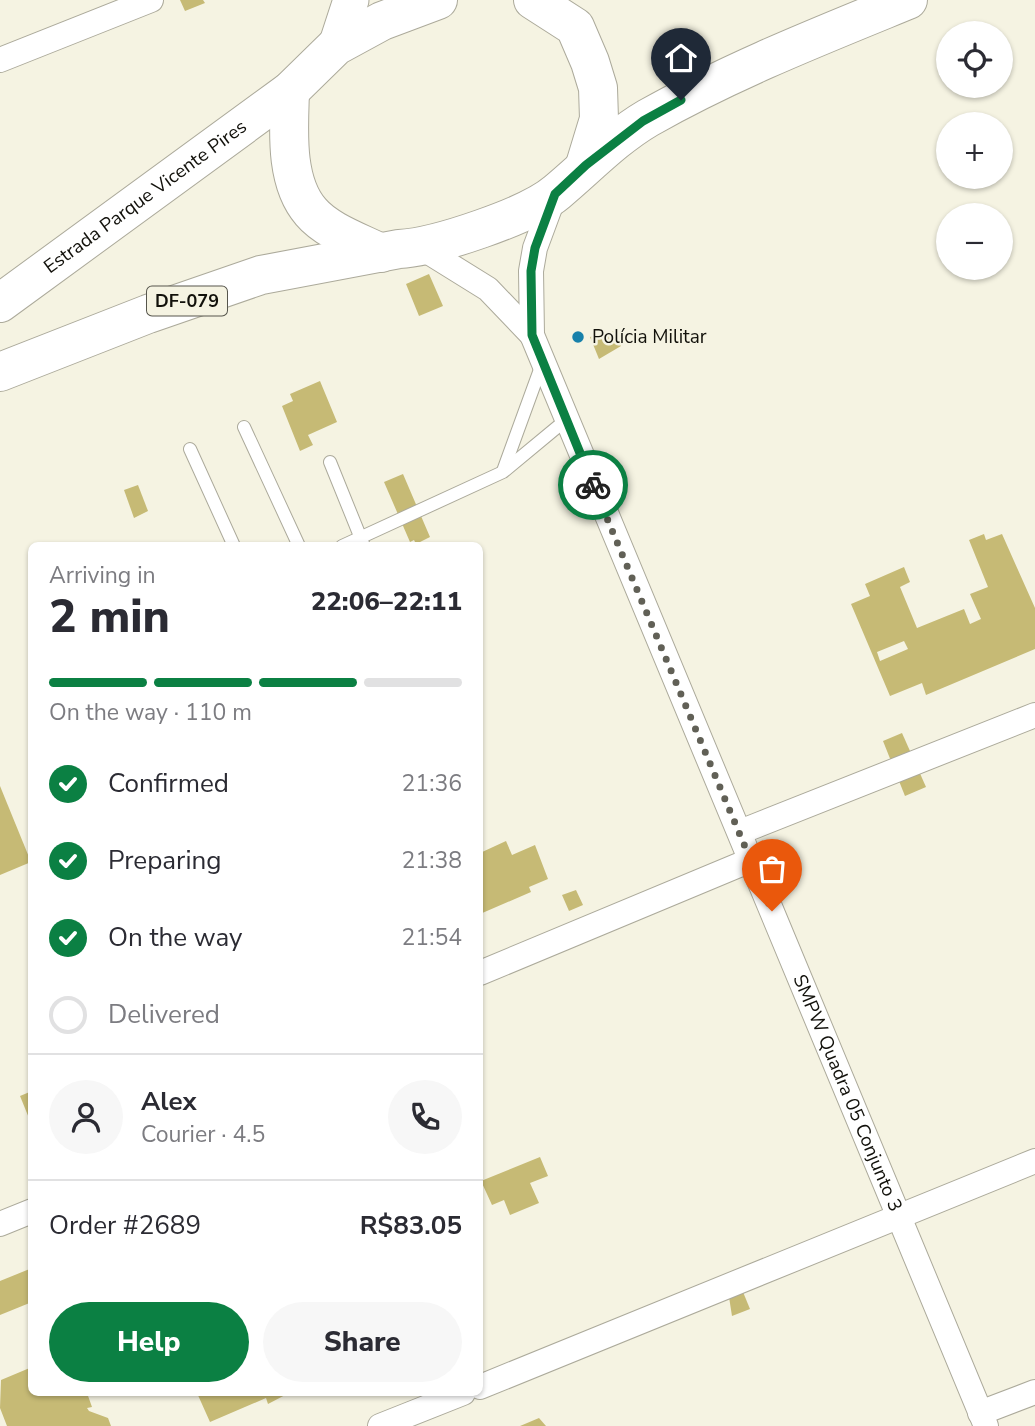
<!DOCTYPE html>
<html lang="en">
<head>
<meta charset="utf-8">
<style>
	:root { --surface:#fff; --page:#f7f7f7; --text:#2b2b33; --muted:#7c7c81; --line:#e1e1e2; --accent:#0b8043 }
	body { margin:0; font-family:"Nunito Sans",sans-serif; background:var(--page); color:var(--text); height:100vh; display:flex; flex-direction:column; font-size:26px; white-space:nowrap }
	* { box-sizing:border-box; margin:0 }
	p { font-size:23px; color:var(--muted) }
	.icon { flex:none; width:38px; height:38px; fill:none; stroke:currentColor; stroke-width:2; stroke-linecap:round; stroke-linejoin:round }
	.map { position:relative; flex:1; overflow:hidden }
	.details { position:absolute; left:28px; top:542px; width:455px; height:854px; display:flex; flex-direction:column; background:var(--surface); border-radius:10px; box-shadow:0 2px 5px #0004 }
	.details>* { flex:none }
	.fabs { position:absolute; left:936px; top:21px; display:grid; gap:14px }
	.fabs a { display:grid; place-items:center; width:77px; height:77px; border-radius:50%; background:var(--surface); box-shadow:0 2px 5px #0004; font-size:35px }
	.pin { position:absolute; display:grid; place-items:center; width:60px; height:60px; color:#fff; margin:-72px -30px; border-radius:50% 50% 50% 0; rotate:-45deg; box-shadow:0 0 7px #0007 }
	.pin .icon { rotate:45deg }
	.courier { position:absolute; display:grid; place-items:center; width:70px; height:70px; margin:-35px; border:5px solid #0b8043; border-radius:50%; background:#fff; color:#222; box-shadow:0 2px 9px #0007 }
	.headline em { font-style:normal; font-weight:800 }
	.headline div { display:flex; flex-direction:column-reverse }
	.headline { display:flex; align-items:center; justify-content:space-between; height:119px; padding:0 21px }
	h1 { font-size:46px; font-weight:800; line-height:52px }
	.bar { display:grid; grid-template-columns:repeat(4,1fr); gap:10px 7px; align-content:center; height:84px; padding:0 21px }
	.bar i { height:9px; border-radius:5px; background:var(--line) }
	.bar .current { background:var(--accent) }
	.bar p { grid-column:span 4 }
	.line { display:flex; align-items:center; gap:18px; padding:0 21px; border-top:2px solid var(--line) }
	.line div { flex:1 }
	.round { display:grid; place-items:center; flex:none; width:74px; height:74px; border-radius:37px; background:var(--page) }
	ol { padding:0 21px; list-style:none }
	li { display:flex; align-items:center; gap:21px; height:77px }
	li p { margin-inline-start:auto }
	li .icon { padding:7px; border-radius:50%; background:var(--accent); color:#fff; stroke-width:4 }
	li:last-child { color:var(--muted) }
	li i { width:38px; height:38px; border:4px solid var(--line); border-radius:50% }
	.cta { display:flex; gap:14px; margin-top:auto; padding:14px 21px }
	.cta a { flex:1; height:80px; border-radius:42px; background:var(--accent); color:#fff; font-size:28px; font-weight:800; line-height:80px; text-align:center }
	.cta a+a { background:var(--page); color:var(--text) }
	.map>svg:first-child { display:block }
	.building { fill:#c6ba75; fill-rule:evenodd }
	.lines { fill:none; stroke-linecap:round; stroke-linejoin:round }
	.lane-casing { stroke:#acaa9b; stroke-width:14 }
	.street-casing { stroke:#acaa9b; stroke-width:26 }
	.secondary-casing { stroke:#acaa9b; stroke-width:37 }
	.primary-casing { stroke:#acaa9b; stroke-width:40 }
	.lane { stroke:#fff; stroke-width:12 }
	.street { stroke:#fff; stroke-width:24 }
	.secondary { stroke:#fff; stroke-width:35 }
	.primary { stroke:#fff; stroke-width:38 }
	.done { stroke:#616056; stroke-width:7; stroke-dasharray:0 12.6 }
	.route { stroke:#0b8043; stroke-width:9 }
	.poi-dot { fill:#1780aa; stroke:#f5f3e2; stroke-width:2.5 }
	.labels { text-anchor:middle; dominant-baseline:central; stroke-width:5; stroke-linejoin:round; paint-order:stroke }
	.shield { fill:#f5f3e2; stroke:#56554c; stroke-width:2 }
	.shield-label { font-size:18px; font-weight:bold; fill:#12110b }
	.street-label { font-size:19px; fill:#12110b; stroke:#f5f3e2 }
	.poi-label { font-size:19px; fill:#12110b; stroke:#f5f3e2; text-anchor:start }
</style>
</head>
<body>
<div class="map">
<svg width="1035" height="1426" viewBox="0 0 1035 1426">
	<rect width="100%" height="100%" fill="#f5f3e2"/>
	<g class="building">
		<path d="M180,0h23l2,3 -20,8z"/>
		<path d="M429,274l14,32 -24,10 -13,-32z"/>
		<path d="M615,331l6,15 -22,13 -9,-22z"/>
		<path d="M320,381l17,41 -29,13 5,10 -13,6 -18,-45 11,-5 -3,-7z"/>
		<path d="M403,474l27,63 -14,7 -2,-4 -4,2 -26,-60z"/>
		<path d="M138,485l10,26 -14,7 -10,-28z"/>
		<path d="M984,534l2,6 16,-6 33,74v41l-109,46 -4,-12 -32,13 -39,-92 19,-8 -5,-12 39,-17 6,15 -10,5 17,41 47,-19 6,15 11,-5 -11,-25 18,-7 -19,-47zM904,641l4,8 -28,12 -3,-9z"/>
		<path d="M902,733l24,54 -21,9 -22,-55z"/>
		<path d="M0,786l31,76 -31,13z"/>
		<path d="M506,841l6,14 23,-10 13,34 -19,8 2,5 -51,22v-61z"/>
		<path d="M576,890l7,15 -14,6 -7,-16z"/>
		<path d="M32,1091v32h-1l-11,-27z"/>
		<path d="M540,1157l8,19 -18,7 9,20 -29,12 -6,-15 -12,5 -11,-24z"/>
		<path d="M32,1268v34l-32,13v-34z"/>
		<path d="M743,1292l7,17 -18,7 -3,-19z"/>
		<path d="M32,1367v26h55l5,14 -5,1 2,3 19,7 3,8h-104l-7,-18 1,-28z"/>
		<path d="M197,1393h92l-21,11 -2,-6 -56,24z"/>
		<path d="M539,1418l7,8h-26z"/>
	</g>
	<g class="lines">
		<defs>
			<g id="lane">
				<path d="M244,427l55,119"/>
				<path d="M190,449l44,97"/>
				<path d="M330,462l34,84"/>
				<path d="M503,471l39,-107"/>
				<path d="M342,546l161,-74 64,-53"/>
			</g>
			<g id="street">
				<path d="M0,60l151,-60"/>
				<path id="s1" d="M555,194l-20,54 -4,23 1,64 454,1091"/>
				<path d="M422,248l66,41 44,46"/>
				<path d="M740,832l295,-117"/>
				<path d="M480,973l271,-113"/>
				<path d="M0,1224l32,-13"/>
				<path d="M480,1387l555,-226"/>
				<path d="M980,1413l55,-21"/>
				<path d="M380,1426l83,-33"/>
			</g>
			<path id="secondary" d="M336,46l15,-46"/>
			<g id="primary">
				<path d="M533,0l42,27 15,35 8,26 1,31 -14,46"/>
				<path d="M290,91c-1,37 -6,90 21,121 16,19 48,30 70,41"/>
				<path id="s2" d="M0,303l290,-212 46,-45 46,-25 56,-21"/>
				<path d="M0,372l148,-58 113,-39 138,-26c37,-2 130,-33 158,-57 30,-25 57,-54 91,-74 83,-47 172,-82 260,-118"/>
			</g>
		</defs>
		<use href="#lane" class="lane-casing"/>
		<use href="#street" class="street-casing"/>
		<use href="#secondary" class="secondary-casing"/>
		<use href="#primary" class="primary-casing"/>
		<use href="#lane" class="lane"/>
		<use href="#street" class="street"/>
		<use href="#secondary" class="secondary"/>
		<use href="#primary" class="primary"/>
	</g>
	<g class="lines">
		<path class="done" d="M593,485l179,426"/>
		<path class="route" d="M593,485l-61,-150 -1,-64 4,-23 20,-54 31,-29 57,-44 38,-21"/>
	</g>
	<circle class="poi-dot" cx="578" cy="337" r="7"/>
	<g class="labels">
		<rect class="shield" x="147" y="286.5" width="80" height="29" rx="5"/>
		<g class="shield-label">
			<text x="187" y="301">DF-079</text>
		</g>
		<g class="street-label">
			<text stroke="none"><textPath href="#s2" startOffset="180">Estrada Parque Vicente Pires</textPath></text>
			<text stroke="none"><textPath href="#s1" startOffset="966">SMPW Quadra 05 Conjunto 3</textPath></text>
		</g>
		<g class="poi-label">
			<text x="592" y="337">Polícia Militar</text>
		</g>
	</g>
</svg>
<div class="fabs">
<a><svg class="icon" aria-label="locate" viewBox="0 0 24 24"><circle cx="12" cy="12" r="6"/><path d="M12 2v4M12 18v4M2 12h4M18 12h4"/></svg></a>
<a>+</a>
<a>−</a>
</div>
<div class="pin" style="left:772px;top:911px;background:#ea580c"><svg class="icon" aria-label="bag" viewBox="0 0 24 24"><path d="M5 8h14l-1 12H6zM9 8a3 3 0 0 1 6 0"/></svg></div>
<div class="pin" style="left:681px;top:100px;background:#1f2937"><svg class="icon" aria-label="home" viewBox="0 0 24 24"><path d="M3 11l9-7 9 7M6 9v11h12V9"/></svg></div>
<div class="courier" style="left:593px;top:485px"><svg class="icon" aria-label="bike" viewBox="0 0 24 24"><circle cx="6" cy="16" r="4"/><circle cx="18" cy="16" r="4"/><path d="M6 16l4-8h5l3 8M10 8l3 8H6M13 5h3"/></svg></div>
<section class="details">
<div class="headline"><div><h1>2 min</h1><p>Arriving in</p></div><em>22:06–22:11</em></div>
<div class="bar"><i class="current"></i><i class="current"></i><i class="current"></i><i></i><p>On the way · 110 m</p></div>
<ol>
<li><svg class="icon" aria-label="check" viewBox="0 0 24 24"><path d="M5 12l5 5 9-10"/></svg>Confirmed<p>21:36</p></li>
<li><svg class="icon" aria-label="check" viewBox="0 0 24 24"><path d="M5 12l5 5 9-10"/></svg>Preparing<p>21:38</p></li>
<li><svg class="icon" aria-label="check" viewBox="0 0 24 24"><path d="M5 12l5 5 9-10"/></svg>On the way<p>21:54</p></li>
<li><i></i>Delivered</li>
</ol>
<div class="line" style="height:126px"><a class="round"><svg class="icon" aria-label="person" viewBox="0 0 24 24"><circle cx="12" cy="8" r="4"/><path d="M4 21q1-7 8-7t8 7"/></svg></a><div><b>Alex</b><p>Courier · 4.5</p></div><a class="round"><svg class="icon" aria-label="phone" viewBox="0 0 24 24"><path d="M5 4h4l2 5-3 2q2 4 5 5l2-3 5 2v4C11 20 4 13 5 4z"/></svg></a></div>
<div class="line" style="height:91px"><div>Order #2689</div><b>R$83.05</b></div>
<div class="cta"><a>Help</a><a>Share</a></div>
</section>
</div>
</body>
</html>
